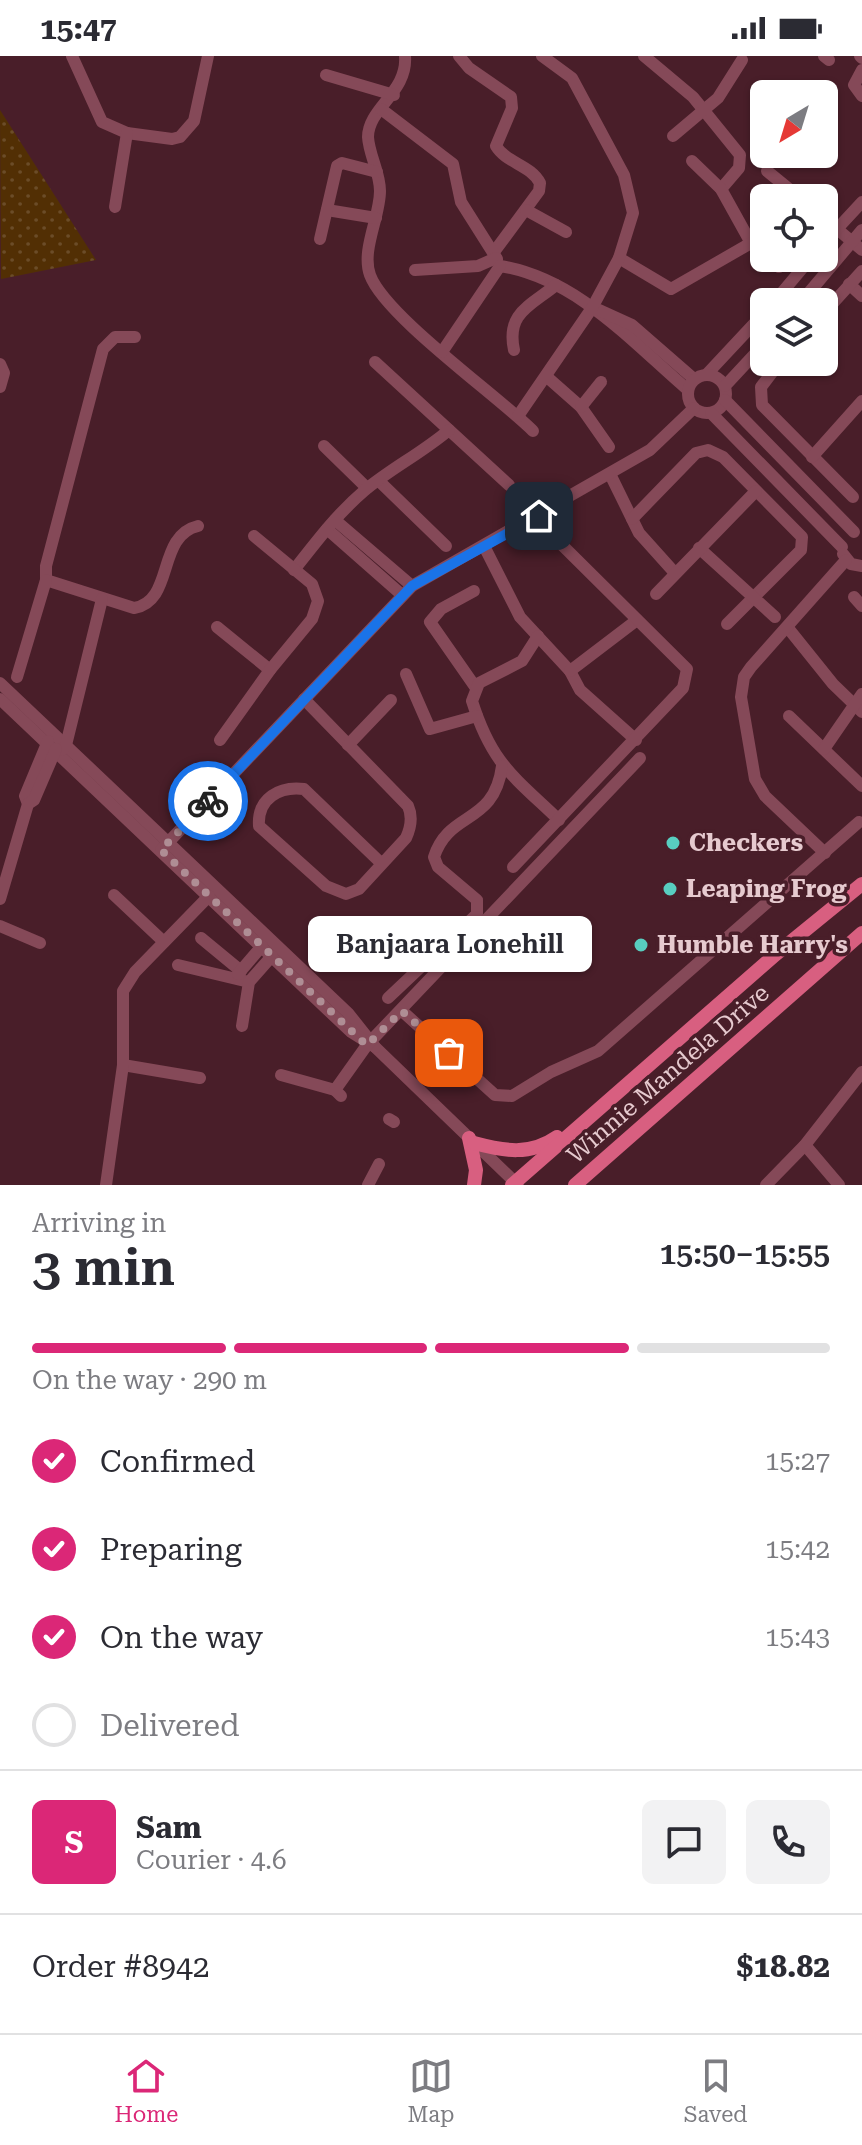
<!DOCTYPE html>
<html lang="en">
<head>
<meta charset="utf-8">
<style>
	:root { --surface:#fff; --page:#f2f2f3; --text:#2b2b33; --muted:#7c7c81; --line:#e1e1e2; --accent:#db2777 }
	body { margin:0; font-family:"Roboto Serif",serif; background:var(--page); color:var(--text); height:100vh; display:flex; flex-direction:column; font-size:30px; white-space:nowrap }
	* { box-sizing:border-box; margin:0 }
	p { font-size:26px; color:var(--muted) }
	.icon { flex:none; width:44px; height:44px; fill:none; stroke:currentColor; stroke-width:2; stroke-linecap:round; stroke-linejoin:round }
	.map { position:relative; height:1129px; overflow:hidden }
	.details { display:flex; flex-direction:column; background:var(--surface); flex:1 }
	.details>* { flex:none }
	.needle { width:52px; rotate:218deg }
	.buttons { position:absolute; left:750px; top:24px; display:grid; gap:16px }
	.buttons a { display:grid; place-items:center; width:88px; height:88px; border-radius:12px; background:var(--surface); box-shadow:0 2px 6px #0004; font-size:40px }
	.pin { position:absolute; display:grid; place-items:center; width:68px; height:68px; color:#fff; margin:-34px; border-radius:16px; box-shadow:0 4px 12px #0006 }
	.courier { position:absolute; display:grid; place-items:center; width:80px; height:80px; margin:-40px; border:6px solid #1a73e8; border-radius:50%; background:#fff; color:#222; box-shadow:0 2px 10px #0007 }
	.bubble { position:absolute; height:56px; border-radius:12px; background:var(--surface); box-shadow:0 2px 6px #0004; font-size:26px; font-weight:600; line-height:56px; text-align:center }
	.overview em { font-style:normal; font-weight:600 }
	.overview div { display:flex; flex-direction:column-reverse }
	.overview { display:flex; align-items:center; justify-content:space-between; height:136px; padding:0 32px }
	h1 { font-size:52px; font-weight:600; line-height:60px }
	.bar { display:grid; grid-template-columns:repeat(4,1fr); gap:12px 8px; align-content:center; height:96px; padding:0 32px }
	.bar i { height:10px; border-radius:6px; background:var(--line) }
	.bar .active { background:var(--accent) }
	.bar p { grid-column:span 4 }
	.line { display:flex; align-items:center; gap:20px; padding:0 32px; border-top:2px solid var(--line) }
	.line div { flex:1 }
	.round { display:grid; place-items:center; flex:none; width:84px; height:84px; border-radius:12px; background:var(--page) }
	ol { padding:0 32px; list-style:none }
	li { display:flex; align-items:center; gap:24px; height:88px }
	li p { margin-inline-start:auto }
	li .icon { padding:8px; border-radius:50%; background:var(--accent); color:#fff; stroke-width:4 }
	li:last-child { color:var(--muted) }
	li i { width:44px; height:44px; border:4px solid var(--line); border-radius:50% }
	.status { display:flex; justify-content:space-between; align-items:center; height:56px; padding:0 40px; background:var(--surface); direction:ltr }
	.status svg { height:22px; fill:currentColor }
	.tab-bar { display:flex; justify-content:space-around; align-items:center; height:112px; border-top:2px solid var(--line); background:var(--surface); font-size:22px; color:var(--muted) }
	.tab-bar a { display:grid; justify-items:center; gap:4px }
	.tab-bar .active { color:var(--accent) }
	.map>svg:first-child { display:block }
	.green { fill:url(#green-dots) }
	.lines { fill:none; stroke-linecap:round; stroke-linejoin:round }
	.minor { stroke:#854958; stroke-width:12 }
	.major { stroke:#d85f80; stroke-width:14 }
	.done { stroke:#af8e95; stroke-width:8; stroke-dasharray:0 14.4 }
	.route { stroke:#1a73e8; stroke-width:10 }
	.poi-dot { fill:#58cec0; stroke:#491e29; stroke-width:3 }
	.labels { text-anchor:middle; dominant-baseline:central; stroke-width:7; stroke-linejoin:round; paint-order:stroke }
	.poi-label { font-size:24px; font-weight:bold; fill:#e6cacf; stroke:#491e29; text-anchor:start }
	.street-label { font-size:24px; fill:#e6cacf; stroke:#491e29 }
</style>
</head>
<body>
<div class="status"><b>15:47</b><svg viewBox="0 0 49 12"><path d="M0 12V9h3v3zM5 12V6h3v6zM10 12V3h3v9zM15 12V0h3v12zM26 1h20v11H26zM47 4h2v5h-2z"/></svg></div>
<div class="map">
<svg width="862" height="1129" viewBox="0 0 862 1129">
	<defs>
		<pattern id="green-dots" width="8" height="8" patternUnits="userSpaceOnUse" patternTransform="scale(2)"><rect width="8" height="8" fill="#522f04"/><path d="M2 2h.1M6 6h.1" fill="none" stroke="#6b4c28" stroke-width="1.8" stroke-linecap="round"/></pattern>
	</defs>
	<rect width="100%" height="100%" fill="#491e29"/>
	<path class="green" d="M0,54l96,150 -95,19z"/>
	<g class="lines">
		<g class="minor">
			<path d="M72,0l30,66 25,11 45,6 8,-2 14,-16 14,-65"/>
			<path d="M405,0c3,36 -37,52 -37,81 1,18 12,35 12,54 0,26 -19,59 -10,84 15,41 128,121 163,156"/>
			<path d="M459,0l10,12 42,29 1,11 -16,38c10,17 35,19 44,37l-1,8 -45,61"/>
			<path d="M644,0l49,41 47,58 -1,13 -18,21"/>
			<path d="M824,0l5,4"/>
			<path d="M860,0l2,2"/>
			<path d="M862,14l-8,15 8,11"/>
			<path d="M326,19l68,20"/>
			<path d="M381,53l72,55 8,38 36,57"/>
			<path d="M673,80l45,-38 24,-38"/>
			<path d="M692,105l29,28 30,54 13,11"/>
			<path d="M767,115l33,27"/>
			<path d="M115,151l12,-74"/>
			<path d="M327,154l49,8"/>
			<path d="M526,154l40,22"/>
			<path d="M824,162l38,32"/>
			<path d="M320,183l17,-73 5,-3 35,9"/>
			<path d="M824,187l38,-41"/>
			<path d="M619,202l52,31 80,-46"/>
			<path d="M769,202l10,9"/>
			<path d="M500,210c76,12 131,75 188,124"/>
			<path d="M415,214l63,-4 18,-8"/>
			<path d="M849,228l13,12"/>
			<path d="M774,246l37,-44"/>
			<path d="M801,246l61,-72"/>
			<path d="M599,254l33,15 62,54"/>
			<path d="M824,257l38,-42"/>
			<path d="M135,281h-20l-12,12 -57,217v14l88,28c41,-7 22,-72 64,-82"/>
			<path d="M514,294c-8,-37 16,-44 42,-65"/>
			<path d="M442,296l58,-86"/>
			<path d="M375,306l134,123"/>
			<path d="M780,306l-19,25 1,18 91,92"/>
			<path d="M0,308l4,9 -4,14"/>
			<path d="M707,318l57,-61"/>
			<circle cx="707" cy="338" r="19"/>
			<path d="M547,321l34,30 28,40"/>
			<path d="M725,330l39,-42"/>
			<path d="M725,344l129,132"/>
			<path d="M581,351l20,-25"/>
			<path d="M711,357l131,134"/>
			<path d="M518,360l74,-108 27,-50 14,-45 -9,-38 -52,-97 -30,-22"/>
			<path d="M324,390l43,42"/>
			<path d="M812,401l50,-56"/>
			<path d="M610,418l29,59 35,39"/>
			<path d="M379,425l67,65"/>
			<path d="M632,463l64,-66 12,-3 15,7 79,80 -1,13 -74,74"/>
			<path d="M335,464l77,66"/>
			<path d="M327,473l75,66"/>
			<path d="M484,490l36,71 50,54 10,19 56,50"/>
			<path d="M699,492l76,69"/>
			<path d="M843,498l8,10 11,2"/>
			<path d="M294,514c22,-28 43,-56 70,-79 26,-22 58,-38 85,-61"/>
			<path d="M474,535l-33,18 -11,13 46,66"/>
			<path d="M656,538l100,-103"/>
			<path d="M854,541l8,9"/>
			<path d="M217,571l53,43"/>
			<path d="M788,572l45,56 29,28"/>
			<path d="M538,580l-16,25 -43,22 -7,18c20,63 41,75 87,119"/>
			<path d="M570,615l67,-51"/>
			<path d="M406,618l24,55 47,-13"/>
			<path d="M17,621l29,-97"/>
			<path d="M0,627l348,330 27,34 143,138"/>
			<path d="M0,643l351,333 24,15"/>
			<path d="M304,643l104,107c5,11 3,21 -2,32l-47,51 -13,5 -20,-8 -67,-60c-2,-28 21,-40 45,-37l78,75"/>
			<path d="M789,660l73,70"/>
			<path d="M220,684l50,-70 42,-51 6,-18 -6,-17 -58,-48"/>
			<path d="M348,689l43,-45"/>
			<path d="M824,693l38,-55"/>
			<path d="M62,694l4,-5 36,-146"/>
			<path d="M28,748l-3,-8 23,-55"/>
			<path d="M161,794l251,-264 238,-136 44,-42"/>
			<path d="M825,797l-60,-57 -10,-17 -14,-82 3,-20 7,-10 95,-107"/>
			<path d="M513,811l170,-179 4,-19 -125,-124"/>
			<path d="M114,839l50,47"/>
			<path d="M0,843l28,-95 6,-4 22,-51"/>
			<path d="M385,869l40,37"/>
			<path d="M0,870l40,17"/>
			<path d="M201,882l40,33"/>
			<path d="M178,909l71,17"/>
			<path d="M238,918l24,-28"/>
			<path d="M388,942l89,-84v-14l-39,-33 -4,-10c15,-47 60,-31 68,-91"/>
			<path d="M402,955l93,84 17,1 39,-24 47,-21 261,-229"/>
			<path d="M242,970l7,-44 23,-26"/>
			<path d="M123,1009l77,13"/>
			<path d="M281,1019l54,15"/>
			<path d="M341,1040l-6,-6 32,-45 273,-287"/>
			<path d="M389,1063l5,3"/>
			<path d="M805,1089l34,40"/>
			<path d="M106,1129l17,-120v-74l12,-19 74,-76"/>
			<path d="M368,1129l11,-21"/>
			<path d="M766,1129l39,-40 57,-73"/>
		</g>
		<g class="major">
			<path d="M469,1082l7,32 -2,15"/>
			<path d="M474,1087c30,8 56,13 83,-6"/>
			<path d="M512,1129l264,-231 86,-70"/>
			<path d="M575,1129l287,-252"/>
		</g>
	</g>
	<g class="lines">
		<path class="done" d="M208,745l-47,49 201,191 5,4 35,-34 47,42"/>
		<path class="route" d="M208,745l204,-215 127,-70"/>
	</g>
	<g class="poi-dot">
		<circle cx="673" cy="787" r="8"/>
		<circle cx="670" cy="833" r="8"/>
		<circle cx="641" cy="889" r="8"/>
	</g>
	<g class="labels">
		<g class="poi-label">
			<text x="689" y="787">Checkers</text>
			<text x="686" y="833">Leaping Frog</text>
			<text x="657" y="889">Humble Harry's</text>
		</g>
		<g class="street-label">
			<text transform="translate(668 1018) rotate(-41)">Winnie Mandela Drive</text>
		</g>
	</g>
</svg>
<div class="buttons">
<a><svg class="needle" viewBox="-14 -14 28 28"><path d="M0-13l5 13h-10z" fill="#e53935"/><path d="M0 13l5-13h-10z" fill="#7c7c81"/></svg></a>
<a><svg class="icon" aria-label="locate" viewBox="0 0 24 24"><circle cx="12" cy="12" r="6"/><path d="M12 2v4M12 18v4M2 12h4M18 12h4"/></svg></a>
<a><svg class="icon" aria-label="layers" viewBox="0 0 24 24"><path d="M12 4l9 5-9 5-9-5zM3 14l9 5 9-5"/></svg></a>
</div>
<div class="pin" style="left:449px;top:997px;background:#ea580c"><svg class="icon" aria-label="bag" viewBox="0 0 24 24"><path d="M5 8h14l-1 12H6zM9 8a3 3 0 0 1 6 0"/></svg></div>
<div class="pin" style="left:539px;top:460px;background:#1f2937"><svg class="icon" aria-label="home" viewBox="0 0 24 24"><path d="M3 11l9-7 9 7M6 9v11h12V9"/></svg></div>
<div class="courier" style="left:208px;top:745px"><svg class="icon" aria-label="bike" viewBox="0 0 24 24"><circle cx="6" cy="16" r="4"/><circle cx="18" cy="16" r="4"/><path d="M6 16l4-8h5l3 8M10 8l3 8H6M13 5h3"/></svg></div>
<div class="bubble" style="left:308px;top:860px;width:284px">Banjaara Lonehill</div>
</div>
<section class="details">
<div class="overview"><div><h1>3 min</h1><p>Arriving in</p></div><em>15:50–15:55</em></div>
<div class="bar"><i class="active"></i><i class="active"></i><i class="active"></i><i></i><p>On the way · 290 m</p></div>
<ol>
<li><svg class="icon" aria-label="check" viewBox="0 0 24 24"><path d="M5 12l5 5 9-10"/></svg>Confirmed<p>15:27</p></li>
<li><svg class="icon" aria-label="check" viewBox="0 0 24 24"><path d="M5 12l5 5 9-10"/></svg>Preparing<p>15:42</p></li>
<li><svg class="icon" aria-label="check" viewBox="0 0 24 24"><path d="M5 12l5 5 9-10"/></svg>On the way<p>15:43</p></li>
<li><i></i>Delivered</li>
</ol>
<div class="line" style="height:144px"><b class="round" style="background:var(--accent);color:#fff">S</b><div><b>Sam</b><p>Courier · 4.6</p></div><a class="round"><svg class="icon" aria-label="chat" viewBox="0 0 24 24"><path d="M4 5h16v11H9l-5 4z"/></svg></a><a class="round"><svg class="icon" aria-label="phone" viewBox="0 0 24 24"><path d="M5 4h4l2 5-3 2q2 4 5 5l2-3 5 2v4C11 20 4 13 5 4z"/></svg></a></div>
<div class="line" style="height:104px"><div>Order #8942</div><b>$18.82</b></div>
</section>
<nav class="tab-bar">
<a class="active"><svg class="icon" aria-label="home" viewBox="0 0 24 24"><path d="M3 11l9-7 9 7M6 9v11h12V9"/></svg>Home</a>
<a><svg class="icon" aria-label="map" viewBox="0 0 24 24"><path d="M3 6l6-2 6 2 6-2v14l-6 2-6-2-6 2zM9 4v14M15 6v14"/></svg>Map</a>
<a><svg class="icon" aria-label="saved" viewBox="0 0 24 24"><path d="M7 4h10v16l-5-4-5 4z"/></svg>Saved</a>
</nav>
</body>
</html>
